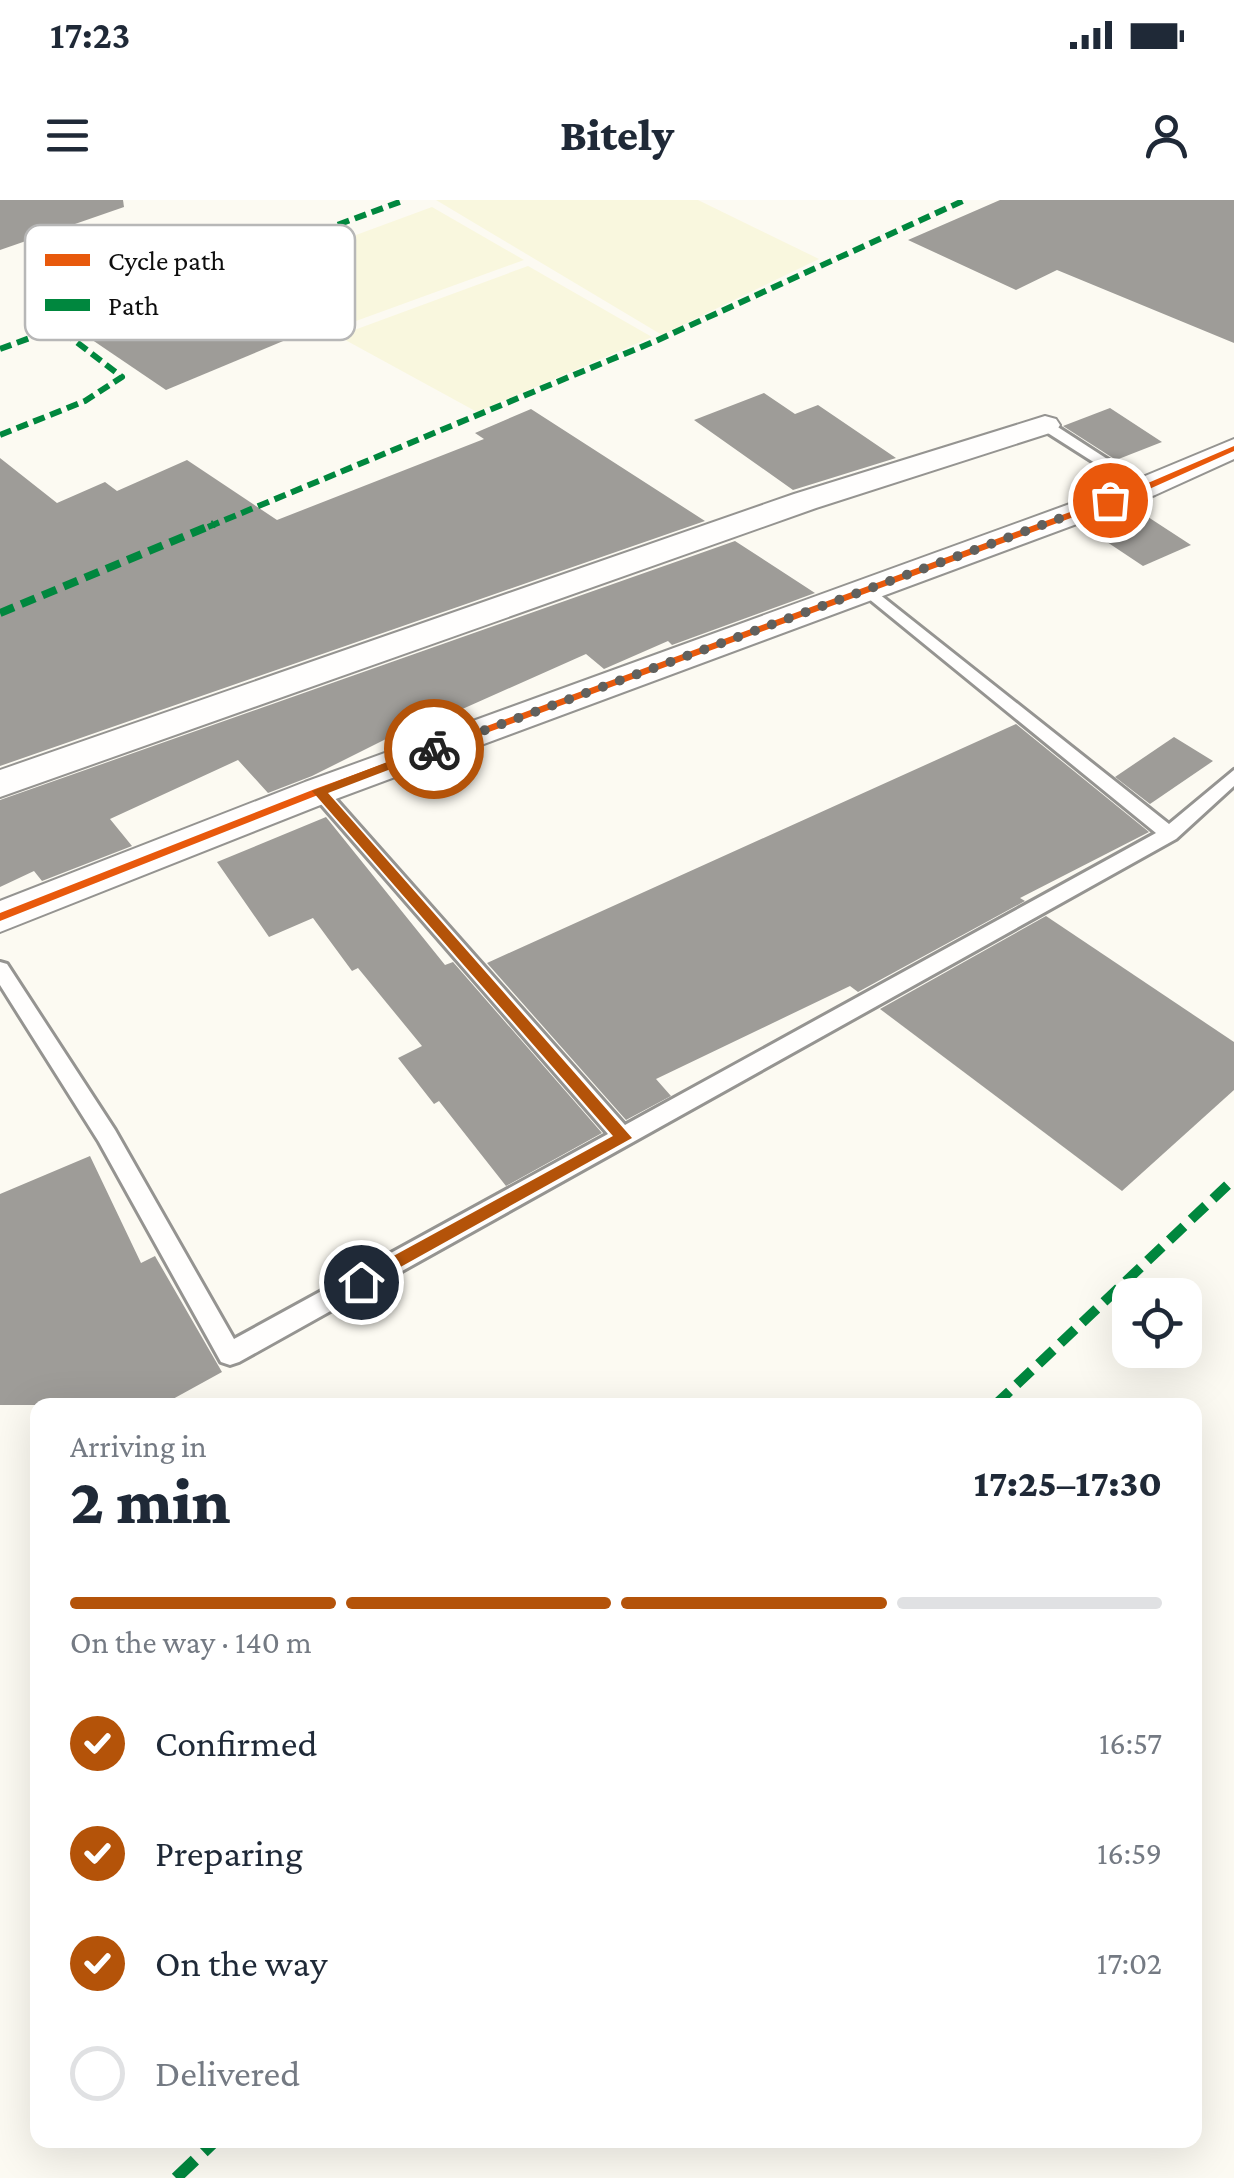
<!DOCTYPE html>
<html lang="en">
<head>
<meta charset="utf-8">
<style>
	:root { --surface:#fff; --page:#f6f6f7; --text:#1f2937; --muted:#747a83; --line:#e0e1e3; --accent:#b45309 }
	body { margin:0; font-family:"Crimson Pro",serif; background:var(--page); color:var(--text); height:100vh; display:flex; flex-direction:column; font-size:38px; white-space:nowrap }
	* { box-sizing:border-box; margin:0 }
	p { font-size:32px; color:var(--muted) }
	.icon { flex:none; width:55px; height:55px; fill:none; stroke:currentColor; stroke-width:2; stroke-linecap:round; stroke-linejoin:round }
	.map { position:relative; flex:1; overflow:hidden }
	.drawer { position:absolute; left:30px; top:1198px; width:1172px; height:750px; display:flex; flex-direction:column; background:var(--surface); border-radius:20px; box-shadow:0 10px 40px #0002 }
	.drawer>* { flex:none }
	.controls { position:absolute; left:1112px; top:1078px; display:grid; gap:20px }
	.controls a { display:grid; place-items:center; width:90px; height:90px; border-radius:20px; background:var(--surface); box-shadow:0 10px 40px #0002; font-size:50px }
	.pin { position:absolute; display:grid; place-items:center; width:85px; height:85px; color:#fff; margin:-42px; border:5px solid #fff; border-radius:50%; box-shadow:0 2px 10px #0007 }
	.courier { position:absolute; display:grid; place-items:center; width:100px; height:100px; margin:-50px; border:8px solid #b45309; border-radius:50%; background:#fff; color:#222; box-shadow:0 2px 12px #0007 }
	.summary em { font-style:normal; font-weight:800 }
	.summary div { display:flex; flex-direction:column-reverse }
	.summary { display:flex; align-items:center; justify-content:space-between; height:170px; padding:0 40px }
	h1 { font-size:65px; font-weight:800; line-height:75px }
	.bar { display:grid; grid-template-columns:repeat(4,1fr); gap:15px 10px; align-content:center; height:120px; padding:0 40px }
	.bar i { height:12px; border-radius:8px; background:var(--line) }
	.bar .current { background:var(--accent) }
	.bar p { grid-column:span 4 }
	ol { padding:0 40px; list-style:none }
	li { display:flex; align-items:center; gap:30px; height:110px }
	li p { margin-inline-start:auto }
	li .icon { padding:10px; border-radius:50%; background:var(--accent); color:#fff; stroke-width:4 }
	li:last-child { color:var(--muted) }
	li i { width:55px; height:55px; border:5px solid var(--line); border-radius:50% }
	.status { display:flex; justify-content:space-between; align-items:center; height:70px; padding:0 50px; background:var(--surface); direction:ltr }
	.status svg { height:28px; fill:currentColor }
	header { display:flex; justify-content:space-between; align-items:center; height:130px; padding:0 40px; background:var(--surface); font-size:45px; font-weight:800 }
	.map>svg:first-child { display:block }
	.farmland { fill:#f9f7de }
	.building { fill:#9e9c98 }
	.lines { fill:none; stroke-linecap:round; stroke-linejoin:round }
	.service-casing { stroke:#959491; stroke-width:6 }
	.minor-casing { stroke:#959491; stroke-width:4 }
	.service { fill:#fffefd; fill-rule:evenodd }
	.minor { fill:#fffefd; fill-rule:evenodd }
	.quiet-far3 { stroke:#00873e; stroke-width:6; stroke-dasharray:12 6; stroke-linecap:butt }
	.quiet-far2 { stroke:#00873e; stroke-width:8; stroke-dasharray:15 8; stroke-linecap:butt }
	.quiet-far1 { stroke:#00873e; stroke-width:10; stroke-dasharray:20 10; stroke-linecap:butt }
	.quiet { stroke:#00873e; stroke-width:12; stroke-dasharray:26 12; stroke-linecap:butt }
	.cycleway-casing { stroke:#fff; stroke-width:7 }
	.cycleway { fill:#e8590c; fill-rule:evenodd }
	.route { fill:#b45309 }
	.done { stroke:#61615e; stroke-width:10; stroke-dasharray:0 18 }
	.key { fill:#fff; stroke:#b7b7b7; stroke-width:2.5 }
	.key-label { font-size:28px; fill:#0e0e0e }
</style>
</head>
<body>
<div class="status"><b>17:23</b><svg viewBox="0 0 49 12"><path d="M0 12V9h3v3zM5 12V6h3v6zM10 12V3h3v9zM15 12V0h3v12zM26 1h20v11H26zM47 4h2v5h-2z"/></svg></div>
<header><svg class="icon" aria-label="menu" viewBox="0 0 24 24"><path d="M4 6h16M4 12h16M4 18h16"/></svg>Bitely<svg class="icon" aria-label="person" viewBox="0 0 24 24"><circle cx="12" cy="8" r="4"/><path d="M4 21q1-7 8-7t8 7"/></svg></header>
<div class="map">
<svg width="1234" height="1978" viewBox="0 0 1234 1978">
	<rect width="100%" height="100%" fill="#fcfaf2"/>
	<g class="farmland">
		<path d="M436,0h262l121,59 -157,76z"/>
		<path d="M432,7l92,53 -212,77 -89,-53z"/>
		<path d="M528,66l124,71 -175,75 -139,-76z"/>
	</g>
	<g class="building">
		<path d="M0,0h123l1,7 -124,43z"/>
		<path d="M1000,0h234v143l-177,-73 -41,20 -108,-50z"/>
		<path d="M198,85l90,54 -122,51 -87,-59z"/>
		<path d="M764,193l31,21 23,-9 78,53 -103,32 -99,-70z"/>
		<path d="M1110,208l52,34 -46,18 -53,-34z"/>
		<path d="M531,209l174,112 -705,245v-308l57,45 48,-21 12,9 70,-31 90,60 207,-81 -9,-6z"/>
		<path d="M1148,317l43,28 -48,21 -42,-28z"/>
		<path d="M735,341l80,52 -143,52 -4,-4 -64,28 -18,-15 -164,73 -4,-4 -106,53 -44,17 -30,-33 -128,59 22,27 -90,35 -8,-10 -34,16v-87z"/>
		<path d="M1016,524l133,108 -129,66 5,3 -167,91 -8,-6 -194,93 15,17 -45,24 -139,-157z"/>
		<path d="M1174,537l39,24 -63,43 -35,-27z"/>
		<path d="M326,617l119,148 8,-3 149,171 -96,53 -67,-85 -5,3 -36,-46 24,-12 -64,-78 -6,3 -39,-53 -44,19 -52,-75z"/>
		<path d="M1046,716l188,126v48l-112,101 -242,-182z"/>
		<path d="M90,956l51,107 14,-7 67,116 -60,33h-162v-211z"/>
	</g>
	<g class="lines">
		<defs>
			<g id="service">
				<path d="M1040,222h10l102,66 -13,3 -99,-63z"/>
				<path d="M869,386l300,238 65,-54v16l-58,53 -937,523 -9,3 -9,-3 -122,-220 -99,-157v-23l7,2 108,166 119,209 374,-205 -295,-339v-8h12l300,338 531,-292 -293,-239v-6z"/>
			</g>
			<g id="minor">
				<path d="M1045,216l11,3 4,6 -4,6 -240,77 -816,289v-27l794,-276z"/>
				<path d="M1234,239v20l-79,36 -822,305 -333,132v-31l305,-119 828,-301z"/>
			</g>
		</defs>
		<use href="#service" class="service-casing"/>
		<use href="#minor" class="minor-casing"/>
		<use href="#service" class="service"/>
		<use href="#minor" class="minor"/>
		<g class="quiet-far3">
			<path d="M0,149l405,-149"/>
			<path d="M0,235l85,-34 37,-24 -65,-50"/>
			<path d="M208,327l450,-187 307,-140"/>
		</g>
		<path class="quiet-far2" d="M0,413l214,-89"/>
		<path class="quiet-far1" d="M995,1205l239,-226"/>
		<path class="quiet" d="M176,1978l40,-38"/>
		<defs>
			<path id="cycleway" d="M1234,246v5l-87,39 -824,303 -323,128v-8l315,-124 826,-303z"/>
		</defs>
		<use href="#cycleway" class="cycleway-casing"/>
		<use href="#cycleway" class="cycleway"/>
	</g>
	<path class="route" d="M434,544l6,5 -2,2 -110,42 304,345 -271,151 -6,-2v-10l258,-141 -301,-345z"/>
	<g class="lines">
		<path class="done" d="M434,549l676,-249"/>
	</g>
	<rect x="25" y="25" width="330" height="115" rx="15" class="key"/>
	<rect x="45" y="54" width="45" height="12" fill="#e8590c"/>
	<rect x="45" y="99" width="45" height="12" fill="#00873e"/>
	<g class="key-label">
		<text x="108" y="70">Cycle path</text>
		<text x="108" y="115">Path</text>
	</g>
</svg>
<div class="controls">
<a><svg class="icon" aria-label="locate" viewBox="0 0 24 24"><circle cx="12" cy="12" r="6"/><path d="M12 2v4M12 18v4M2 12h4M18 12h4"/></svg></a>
</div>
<div class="pin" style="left:1110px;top:300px;background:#ea580c"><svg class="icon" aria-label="bag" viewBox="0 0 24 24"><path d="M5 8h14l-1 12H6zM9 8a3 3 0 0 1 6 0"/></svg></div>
<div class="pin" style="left:361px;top:1082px;background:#1f2937"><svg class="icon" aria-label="home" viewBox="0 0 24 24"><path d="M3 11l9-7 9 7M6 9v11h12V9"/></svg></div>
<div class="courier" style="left:434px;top:549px"><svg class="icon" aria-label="bike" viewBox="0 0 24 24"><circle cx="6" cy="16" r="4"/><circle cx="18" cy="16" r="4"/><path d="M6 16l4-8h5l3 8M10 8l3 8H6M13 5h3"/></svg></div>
<section class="drawer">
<div class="summary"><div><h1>2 min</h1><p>Arriving in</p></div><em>17:25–17:30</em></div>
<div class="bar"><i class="current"></i><i class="current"></i><i class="current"></i><i></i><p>On the way · 140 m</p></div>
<ol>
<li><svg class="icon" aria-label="check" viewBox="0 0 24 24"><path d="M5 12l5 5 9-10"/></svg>Confirmed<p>16:57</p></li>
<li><svg class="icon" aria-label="check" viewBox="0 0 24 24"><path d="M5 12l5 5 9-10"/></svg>Preparing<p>16:59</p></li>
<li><svg class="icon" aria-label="check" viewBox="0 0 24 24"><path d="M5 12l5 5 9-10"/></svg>On the way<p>17:02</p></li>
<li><i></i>Delivered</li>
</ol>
</section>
</div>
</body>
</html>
